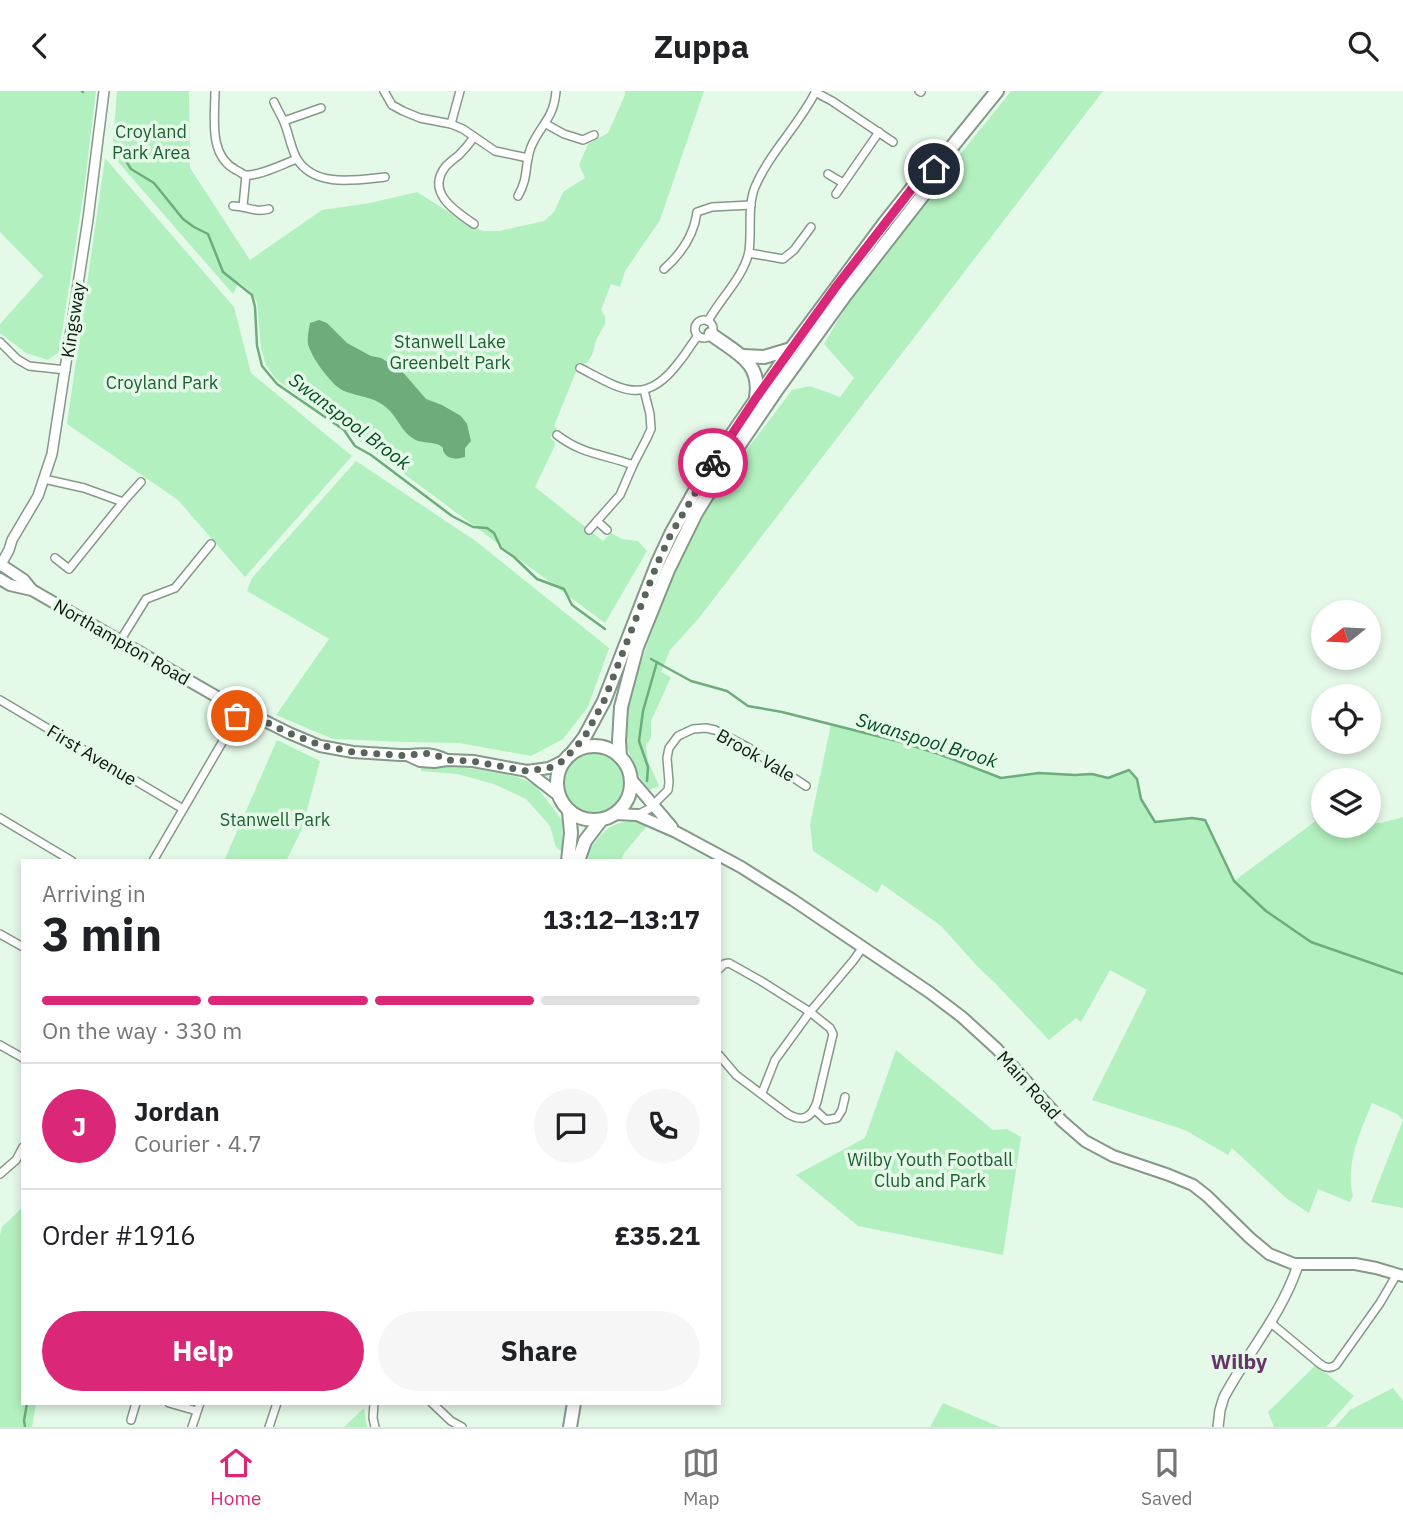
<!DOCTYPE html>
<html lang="en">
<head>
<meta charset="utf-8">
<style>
	:root { --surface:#fff; --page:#f6f6f6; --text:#202124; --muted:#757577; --line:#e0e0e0; --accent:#db2777 }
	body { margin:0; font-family:"IBM Plex Sans",sans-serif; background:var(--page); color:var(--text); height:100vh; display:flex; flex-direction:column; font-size:26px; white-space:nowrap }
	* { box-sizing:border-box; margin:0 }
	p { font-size:23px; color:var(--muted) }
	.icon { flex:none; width:38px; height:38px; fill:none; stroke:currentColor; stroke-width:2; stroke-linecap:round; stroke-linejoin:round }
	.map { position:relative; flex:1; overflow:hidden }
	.drawer { position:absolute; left:21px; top:768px; width:700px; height:546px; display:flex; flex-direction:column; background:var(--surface); border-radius:0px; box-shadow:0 4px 10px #0003 }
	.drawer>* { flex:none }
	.needle { width:46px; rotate:252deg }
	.fabs { position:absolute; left:1311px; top:509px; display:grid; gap:14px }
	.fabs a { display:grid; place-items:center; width:70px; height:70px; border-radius:50%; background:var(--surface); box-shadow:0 4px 10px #0003; font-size:35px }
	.pin { position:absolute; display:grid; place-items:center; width:60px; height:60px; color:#fff; margin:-30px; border:4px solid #fff; border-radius:50%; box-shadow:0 2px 7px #0007 }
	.courier { position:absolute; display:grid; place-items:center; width:70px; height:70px; margin:-35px; border:5px solid #db2777; border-radius:50%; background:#fff; color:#222; box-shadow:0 2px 9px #0007 }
	.head em { font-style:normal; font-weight:700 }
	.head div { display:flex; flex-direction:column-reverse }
	.head { display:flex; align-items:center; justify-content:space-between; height:119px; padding:0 21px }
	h1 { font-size:46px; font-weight:700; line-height:52px }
	.bar { display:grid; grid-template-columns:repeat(4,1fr); gap:10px 7px; align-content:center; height:84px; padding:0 21px }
	.bar i { height:9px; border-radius:5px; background:var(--line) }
	.bar .on { background:var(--accent) }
	.bar p { grid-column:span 4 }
	.line { display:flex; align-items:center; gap:18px; padding:0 21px; border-top:2px solid var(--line) }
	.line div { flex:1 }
	.round { display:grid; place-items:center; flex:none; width:74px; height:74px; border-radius:37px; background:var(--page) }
	.primary-button { display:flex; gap:14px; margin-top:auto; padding:14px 21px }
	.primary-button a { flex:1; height:80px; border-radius:42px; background:var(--accent); color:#fff; font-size:28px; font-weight:700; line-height:80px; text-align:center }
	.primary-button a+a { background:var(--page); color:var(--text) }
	header { display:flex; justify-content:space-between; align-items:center; height:91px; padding:0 21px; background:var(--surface); font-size:32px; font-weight:700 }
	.dock { display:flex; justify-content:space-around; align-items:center; height:98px; border-top:2px solid var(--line); background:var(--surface); font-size:19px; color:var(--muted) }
	.dock a { display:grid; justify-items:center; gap:4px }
	.dock .on { color:var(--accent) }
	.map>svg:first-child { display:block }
	.green { fill:#b3f0bf }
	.water { fill:#6eac7c }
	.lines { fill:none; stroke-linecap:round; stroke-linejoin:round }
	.stream { stroke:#6eac7c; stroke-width:2.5 }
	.minor-casing { stroke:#869889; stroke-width:10 }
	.tertiary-casing { stroke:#869889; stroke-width:12 }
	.primary-casing { stroke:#869889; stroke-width:14 }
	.trunk-casing { stroke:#869889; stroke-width:16 }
	.minor { stroke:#fff; stroke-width:7 }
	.tertiary { stroke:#fff; stroke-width:9 }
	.primary { stroke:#fff; stroke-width:10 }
	.trunk { stroke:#fff; stroke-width:12 }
	.done { stroke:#59655b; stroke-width:7; stroke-dasharray:0 12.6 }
	.route { stroke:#db2777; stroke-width:9 }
	.labels { text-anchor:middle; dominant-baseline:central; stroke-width:7; stroke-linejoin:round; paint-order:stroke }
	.park-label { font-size:18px; fill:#1c5f31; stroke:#e5f9e9 }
	.street-label { font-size:18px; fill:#0e150f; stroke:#e5f9e9 }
	.water-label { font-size:19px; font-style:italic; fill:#004b1e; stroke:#e5f9e9 }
	.quarter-label { font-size:21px; font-weight:bold; fill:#673567; stroke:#e5f9e9 }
</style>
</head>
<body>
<header><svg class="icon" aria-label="back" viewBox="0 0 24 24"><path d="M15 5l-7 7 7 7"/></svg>Zuppa<svg class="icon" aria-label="search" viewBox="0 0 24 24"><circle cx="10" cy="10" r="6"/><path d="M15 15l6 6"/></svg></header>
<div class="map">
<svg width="1403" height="1336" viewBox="0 0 1403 1336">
	<rect width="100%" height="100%" fill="#e5f9e9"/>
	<g class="green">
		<path d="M0,0h96l-12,99 -25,162 -11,8 -22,-7 -26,-20v-9l43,-48 -43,-44z"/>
		<path d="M117,0h72l1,77 60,92 72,-50 48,-7 47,-11 54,34 12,5h16l45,-10 10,-9 9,-20 22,-14 -6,-13 9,-21 20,-11 17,-38v-4h79l-44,129 -35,51 -5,16 -9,-3 -10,26 4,6v8l-8,14 -5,17 -5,8 -8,1 -25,62 3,3 -7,9 4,3 1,4 -20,42 68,54 8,-8 11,6 16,2 9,10 -42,72 -329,-244 -10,-14 -5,-17 -4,-46 -6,-10 -12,-10 -6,12 -121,-139z"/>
		<path d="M1011,0h92l-404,527 -29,32 -9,22 10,5 -20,44v17l-5,7 2,16 11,25 -10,4 -10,-14 -15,-35 3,-40 13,-38h1c17,-49 34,-99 60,-145 26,-45 60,-86 91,-128l18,-4 30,11 14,-19 -30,-34c51,-90 123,-172 187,-253z"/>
		<path d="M105,67l129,149 17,66 101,83 -107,121 -67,-77 -111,-76z"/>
		<path d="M356,370l121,81 132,106 -21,59 -25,32 -32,17 -72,-13 -54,-1 -72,-3 -57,-24 53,-76 -82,-48 5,-13z"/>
		<path d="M831,633l66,17 42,13 62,24 38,-5 36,2 17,-1 16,4 21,-8 8,9 4,20 14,23 37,-4 13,2 29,61 79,-58 10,-10v13h45l1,-3h12l22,-6v303l-6,-6 -25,-11c-12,30 -27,60 -19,93l-3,6 -32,-13 -9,24 -23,-15 -54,-50 -4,7 -43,-25 -93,-30 55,-110 -37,-20 -29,52 -5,-4 -27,22 -52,-55 -19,-18 -37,-41 -59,-42 -5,9 -64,-42 -3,-27z"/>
		<path d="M277,649l43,21 -18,68 -16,32h-62z"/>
		<circle cx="592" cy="692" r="32"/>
		<path d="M428,674l48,4 38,7 11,4 11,6 26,34 1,33 -7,-6 -6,-21 -24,-27 -32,-15 -37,-10 -36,-3v-5z"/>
		<path d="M637,730l10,5 -22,26 -5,9h-36c1,-9 6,-14 12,-20 12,-16 21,-19 41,-20z"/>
		<path d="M896,959l97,80 14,-1 14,8 -18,118 -145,-29 -62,-51 69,-37z"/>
		<path d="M1403,1029v88l-32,-6z"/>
		<path d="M23,1116v196l13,1 -4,23h-32v-192l2,-8z"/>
		<path d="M1316,1274l38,31 -28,31h-52l-6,-15z"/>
		<path d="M1393,1297l10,13v26h-68l15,-17z"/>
		<path d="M943,1312l57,24h-70z"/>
		<path d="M364,1317l3,19h-23z"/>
	</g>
	<path class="water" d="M319,229l8,3 20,20 24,13 10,2 20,12 25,29 16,6 19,11 6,8 4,17 -6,7v9c-6,2 -15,3 -20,-3 -5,-7 2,-4 -6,-9 -6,-3 -15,-2 -21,-4 -15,-6 -19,-21 -29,-31 -12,-13 -30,-13 -45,-19 -12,-5 -33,-34 -36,-47 -1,-6 1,-15 2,-21z"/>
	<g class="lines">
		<g class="stream">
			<path d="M82,0l1,1"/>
			<path d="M119,59l12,19 23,14 29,36 11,8 14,7 15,38 29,23 3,12 2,39 5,20 15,18 67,46 11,16 16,9 81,61 21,11 14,1 7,5 7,15 13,9 23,22 27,10 8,16 33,24"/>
			<path d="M651,568l40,22 36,10 21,15 34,6 115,29 42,13 62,24 38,-5 36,2 17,-1 16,4 21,-8 8,9 4,20 14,23 37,-4 13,2 29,61 32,30 45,31 92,32"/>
			<path d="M647,690l1,-14 -9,-26 4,-30 14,-49"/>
			<path d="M25,1336l-1,-6 3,-18"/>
		</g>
		<defs>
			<g id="minor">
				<path d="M215,0c0,27 -7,64 21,79 3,1 6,4 9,5 13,2 40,-12 52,-16"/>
				<path d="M384,0l8,14 11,6 17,7 31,6 12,5 32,22 33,7"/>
				<path d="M919,0l2,1"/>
				<path d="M815,1l17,9 61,41"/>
				<path d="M274,11c3,7 7,13 10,20 5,12 7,27 13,37 18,29 59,21 88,18"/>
				<path d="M284,30l37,-13"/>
				<path d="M451,33l9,-33"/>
				<path d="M546,33l18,10 19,6 11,-5"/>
				<path d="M828,83l15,9"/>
				<path d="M836,103l43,-62"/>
				<path d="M518,105c11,-19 6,-30 13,-49 9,-22 23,-28 25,-56"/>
				<path d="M233,115c14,0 21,7 36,3"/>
				<path d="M243,115l3,-31"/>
				<path d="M474,133c-19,-13 -49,-32 -28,-58 4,-4 9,-8 13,-11 6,-6 11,-12 15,-18"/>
				<path d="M749,162l34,6 11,-9 17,-23"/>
				<path d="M664,178c17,-15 30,-34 33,-57l15,-5 39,-2"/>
				<circle cx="704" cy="238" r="9"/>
				<path d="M708,230c12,-22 37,-46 41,-70 3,-21 -2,-44 6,-64 15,-35 44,-62 61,-96"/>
				<path d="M0,251l17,17 12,7 37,4"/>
				<path d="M580,277c41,21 65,40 99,-6 7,-8 12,-18 19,-26"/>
				<path d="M557,344c26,20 47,19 76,30"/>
				<path d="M44,388l40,9 39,14"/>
				<path d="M597,430l10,9"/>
				<path d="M589,439l31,-35 13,-30 14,-27 4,-9 -1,-15 -6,-24"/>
				<path d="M55,467l14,11 54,-67 18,-20"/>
				<path d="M120,550l26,-42 29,-11 36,-44"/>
				<path d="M0,609l183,109"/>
				<path d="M637,724l12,-6 19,-19 1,-8 -2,-24 2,-10 9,-12 15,-7 13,-1 9,2 34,18 57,38"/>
				<path d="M0,727l72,43"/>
				<path d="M153,770l88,-151"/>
				<path d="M0,843l23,13"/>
				<path d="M719,878l5,-5 5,-1 32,18 49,31 -35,48 -13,33"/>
				<path d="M0,954l23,13"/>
				<path d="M719,964l17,20 52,39c14,8 23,5 29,-12l16,-68 -3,-6 -20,-16 43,-51 10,-14"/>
				<path d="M814,1018l12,11 11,-2 5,-8 3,-13"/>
				<path d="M0,1083l16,-14 7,-13"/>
				<path d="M1271,1232l48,40c6,5 11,6 17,2l44,-62 17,-29"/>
				<path d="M169,1312l28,8"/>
				<path d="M374,1312l-1,15 2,9"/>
				<path d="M432,1312l19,18 11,6"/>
				<path d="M131,1329l5,-17"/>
				<path d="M192,1336l8,-24"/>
				<path d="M269,1336l8,-24"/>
			</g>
			<g id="tertiary">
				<path d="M0,475l9,-16 3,-10 26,-44 14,-42 36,-235 16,-128"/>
				<path d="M1218,1336l2,-17 4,-13c24,-45 58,-83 74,-132"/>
			</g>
			<g id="primary">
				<path d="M0,473l24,16 8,10"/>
				<path d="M0,488l10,6 22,5 187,108 70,35 31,13 33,6 47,3c21,1 25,-5 47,5"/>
				<path d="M409,665l11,5 14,1 13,-2 26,1 54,10 22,-3 14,-7"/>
				<path d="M527,680l31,24"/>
				<path d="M631,688l41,48"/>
				<path d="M615,723l22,1 39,17 65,35 52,33 136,92 33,25 35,32 65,72 23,20 28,15 56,19 24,10 14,11 43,42 19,16 25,10h61l21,4 27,8"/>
			</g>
			<g id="trunk">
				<path d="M711,243c23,18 51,27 45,63"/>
				<path d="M743,265l21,1 27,-8"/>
				<circle cx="594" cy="692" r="37"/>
				<path d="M573,661l11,-14 20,-37 54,-139 13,-28 24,-43 36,-55 60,-87 92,-124 31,-39 20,-17 63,-78"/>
				<path d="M620,666l-1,-16 2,-34 16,-60 31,-77 28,-57 31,-50 51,-75 68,-94 77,-99 10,-24"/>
				<path d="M568,770l3,-28 -2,-22"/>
				<path d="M578,770l7,-20 16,-21"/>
				<path d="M570,1336l4,-24"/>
			</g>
		</defs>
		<use href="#minor" class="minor-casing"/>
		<use href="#tertiary" class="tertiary-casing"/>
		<use href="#primary" class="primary-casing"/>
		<use href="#trunk" class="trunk-casing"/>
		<use href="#minor" class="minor"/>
		<use href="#tertiary" class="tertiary"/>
		<use href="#primary" class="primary"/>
		<use href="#trunk" class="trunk"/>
	</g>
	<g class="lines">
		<path class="done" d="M237,625l4,-6 48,23 31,12 33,7 56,4 10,-3 15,1 13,6 25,1 55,10 22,-3 14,-7 21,-23 20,-37 54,-139 13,-28 42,-71"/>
		<path class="route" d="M713,372l43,-65 79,-110 79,-102 20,-17"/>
	</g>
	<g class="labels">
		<g class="park-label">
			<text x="151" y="40">Croyland<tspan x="151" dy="21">Park Area</tspan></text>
			<text x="450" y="250">Stanwell Lake<tspan x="450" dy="21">Greenbelt Park</tspan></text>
			<text x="162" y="291">Croyland Park</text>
			<text x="275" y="728">Stanwell Park</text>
			<text x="930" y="1068">Wilby Youth Football<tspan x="930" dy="21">Club and Park</tspan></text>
		</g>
		<g class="street-label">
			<text transform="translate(73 229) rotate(-81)">Kingsway</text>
			<text transform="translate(122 551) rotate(30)">Northampton Road</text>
			<text transform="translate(92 664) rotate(31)">First Avenue</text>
			<text transform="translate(756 664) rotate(30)">Brook Vale</text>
			<text transform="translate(1029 994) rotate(48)">Main Road</text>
		</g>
		<g class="water-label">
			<text transform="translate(350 330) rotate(37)">Swanspool Brook</text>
			<text transform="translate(927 649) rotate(17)">Swanspool Brook</text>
		</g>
		<g class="quarter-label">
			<text x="1239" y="1270">Wilby</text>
		</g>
	</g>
</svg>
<div class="fabs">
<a><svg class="needle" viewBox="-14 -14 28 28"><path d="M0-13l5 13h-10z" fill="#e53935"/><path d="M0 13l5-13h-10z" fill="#757577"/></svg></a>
<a><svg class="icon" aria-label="locate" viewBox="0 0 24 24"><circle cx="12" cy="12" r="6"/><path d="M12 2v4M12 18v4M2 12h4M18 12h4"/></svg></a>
<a><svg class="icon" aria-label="layers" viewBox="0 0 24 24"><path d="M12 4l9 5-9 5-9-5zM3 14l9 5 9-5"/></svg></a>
</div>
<div class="pin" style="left:237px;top:625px;background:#ea580c"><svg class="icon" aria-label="bag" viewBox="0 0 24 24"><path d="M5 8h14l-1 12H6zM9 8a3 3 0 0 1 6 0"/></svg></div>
<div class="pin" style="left:934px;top:78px;background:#1f2937"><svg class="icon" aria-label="home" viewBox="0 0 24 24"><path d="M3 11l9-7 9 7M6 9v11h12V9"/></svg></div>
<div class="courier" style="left:713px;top:372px"><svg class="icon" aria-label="bike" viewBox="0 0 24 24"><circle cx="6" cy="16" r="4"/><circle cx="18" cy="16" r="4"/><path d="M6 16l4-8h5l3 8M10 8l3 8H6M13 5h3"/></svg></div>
<section class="drawer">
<div class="head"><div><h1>3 min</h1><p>Arriving in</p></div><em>13:12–13:17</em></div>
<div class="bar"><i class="on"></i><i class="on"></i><i class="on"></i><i></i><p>On the way · 330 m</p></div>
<div class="line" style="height:126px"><b class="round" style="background:var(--accent);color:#fff">J</b><div><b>Jordan</b><p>Courier · 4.7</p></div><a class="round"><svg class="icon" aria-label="chat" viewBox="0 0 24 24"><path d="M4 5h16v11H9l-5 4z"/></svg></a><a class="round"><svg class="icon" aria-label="phone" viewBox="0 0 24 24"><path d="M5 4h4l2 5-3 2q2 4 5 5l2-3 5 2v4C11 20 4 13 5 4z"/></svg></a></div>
<div class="line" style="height:91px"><div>Order #1916</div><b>£35.21</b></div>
<div class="primary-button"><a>Help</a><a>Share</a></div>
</section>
</div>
<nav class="dock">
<a class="on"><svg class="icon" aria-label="home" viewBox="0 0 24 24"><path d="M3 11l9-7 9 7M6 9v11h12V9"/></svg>Home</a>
<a><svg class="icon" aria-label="map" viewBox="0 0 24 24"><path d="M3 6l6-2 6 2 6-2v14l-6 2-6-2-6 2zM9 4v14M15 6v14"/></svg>Map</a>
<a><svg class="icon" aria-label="saved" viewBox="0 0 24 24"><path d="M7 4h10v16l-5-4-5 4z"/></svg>Saved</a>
</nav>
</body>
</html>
